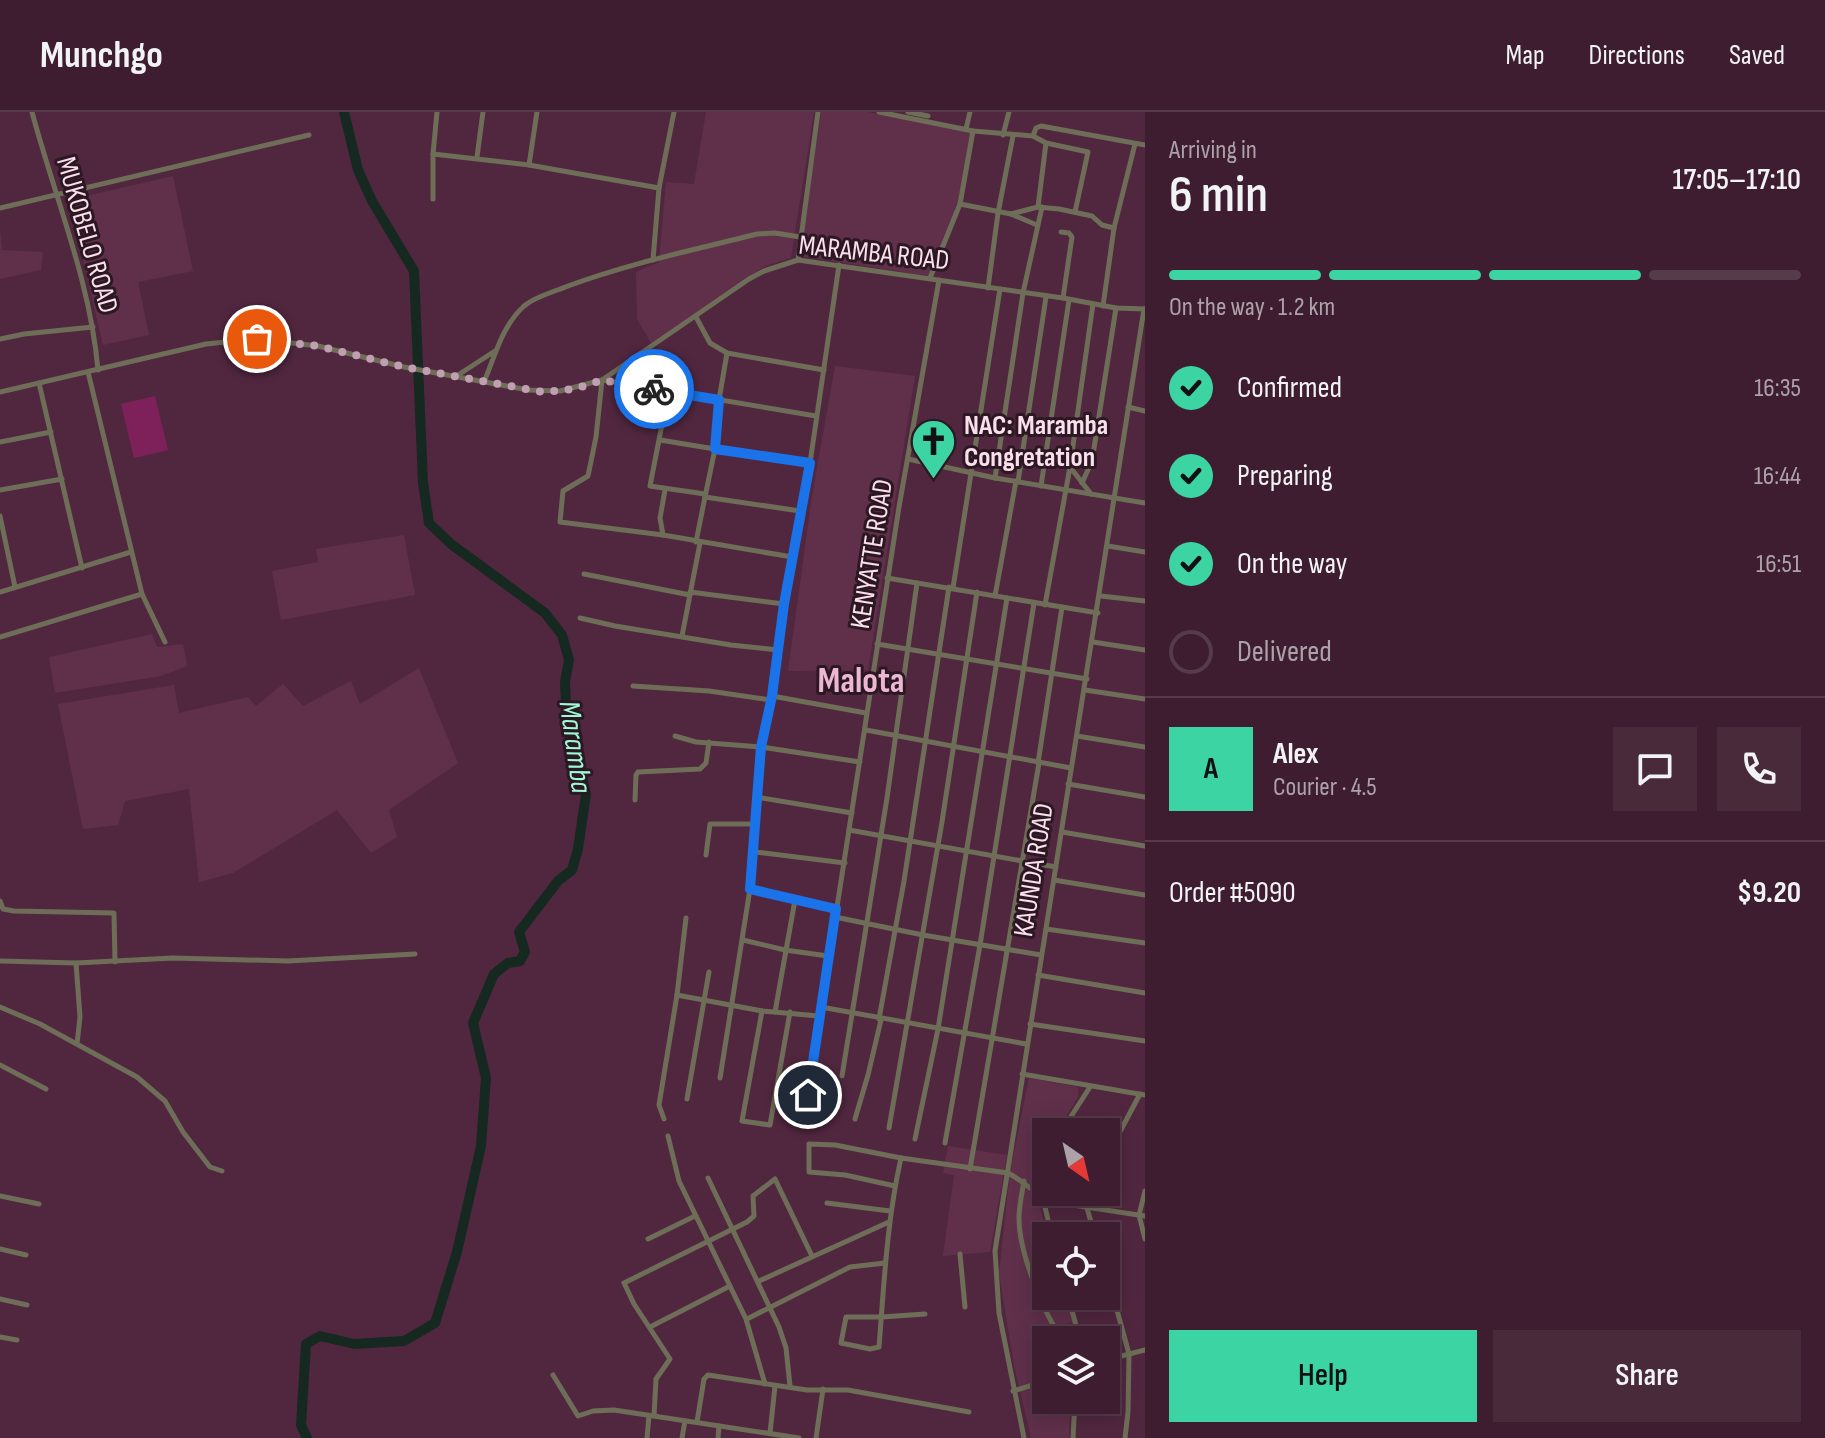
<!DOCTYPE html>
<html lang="en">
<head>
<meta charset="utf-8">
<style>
	:root { --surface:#3d1d2f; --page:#482a3b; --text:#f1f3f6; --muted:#ada2aa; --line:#563b4b; --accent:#3dd4a3 }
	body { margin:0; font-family:"Sofia Sans Condensed",sans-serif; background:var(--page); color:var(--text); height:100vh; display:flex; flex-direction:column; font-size:30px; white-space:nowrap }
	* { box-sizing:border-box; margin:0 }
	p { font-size:26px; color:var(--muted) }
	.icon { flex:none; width:44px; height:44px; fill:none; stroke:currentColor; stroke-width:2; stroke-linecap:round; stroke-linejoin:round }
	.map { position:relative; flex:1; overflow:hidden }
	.panel { display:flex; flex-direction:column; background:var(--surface); width:680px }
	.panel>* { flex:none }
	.needle { width:52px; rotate:146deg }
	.controls { position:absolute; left:1032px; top:1006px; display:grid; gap:16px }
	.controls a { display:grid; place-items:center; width:88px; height:88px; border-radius:0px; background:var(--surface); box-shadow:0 4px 20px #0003,0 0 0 2px var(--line); font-size:40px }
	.pin { position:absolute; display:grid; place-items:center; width:68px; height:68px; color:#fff; margin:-34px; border:4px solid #fff; border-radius:50%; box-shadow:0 2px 8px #0007 }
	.courier { position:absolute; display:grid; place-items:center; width:80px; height:80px; margin:-40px; border:6px solid #1a73e8; border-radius:50%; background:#fff; color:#222; box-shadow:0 2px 10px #0007 }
	.summary em { font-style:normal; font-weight:600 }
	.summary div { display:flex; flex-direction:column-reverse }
	.summary { display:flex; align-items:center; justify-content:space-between; height:136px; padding:0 24px }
	h1 { font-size:52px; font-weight:600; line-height:60px }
	.bar { display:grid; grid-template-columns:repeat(4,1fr); gap:12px 8px; align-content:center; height:96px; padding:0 24px }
	.bar i { height:10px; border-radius:6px; background:var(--line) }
	.bar .on { background:var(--accent) }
	.bar p { grid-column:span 4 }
	.line { display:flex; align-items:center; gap:20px; padding:0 24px; border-top:2px solid var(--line) }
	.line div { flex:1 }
	.round { display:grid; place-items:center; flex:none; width:84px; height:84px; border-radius:0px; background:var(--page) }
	ol { padding:0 24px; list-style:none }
	li { display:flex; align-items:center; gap:24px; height:88px }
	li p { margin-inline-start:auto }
	li .icon { padding:8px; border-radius:50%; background:var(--accent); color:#111; stroke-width:4 }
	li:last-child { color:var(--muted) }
	li i { width:44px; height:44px; border:4px solid var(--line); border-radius:50% }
	.button { display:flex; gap:16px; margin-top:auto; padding:16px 24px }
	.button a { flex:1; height:92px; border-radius:0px; background:var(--accent); color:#111; font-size:32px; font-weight:600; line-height:92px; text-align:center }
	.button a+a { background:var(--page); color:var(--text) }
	header { display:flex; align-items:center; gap:48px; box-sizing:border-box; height:112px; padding:0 40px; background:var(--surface); border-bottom:2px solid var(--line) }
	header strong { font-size:38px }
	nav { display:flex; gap:44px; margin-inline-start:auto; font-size:28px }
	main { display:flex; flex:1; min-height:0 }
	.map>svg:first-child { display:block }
	.built { fill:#60304b }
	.green { fill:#7e215b }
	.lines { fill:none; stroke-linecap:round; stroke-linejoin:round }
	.river { stroke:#162921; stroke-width:10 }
	.minor { stroke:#6e6e58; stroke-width:5 }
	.done { stroke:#c09fb0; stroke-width:8; stroke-dasharray:0 14.4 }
	.route { stroke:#1a73e8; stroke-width:10 }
	.labels { text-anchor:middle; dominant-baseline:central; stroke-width:6; stroke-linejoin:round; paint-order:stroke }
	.street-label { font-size:28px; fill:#fbdfed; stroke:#2b1822 }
	.poi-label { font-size:28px; font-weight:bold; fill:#fbdfed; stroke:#2b1822; text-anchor:start }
	.water-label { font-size:30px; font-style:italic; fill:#9dfad5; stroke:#2b1822 }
	.district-label { font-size:36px; font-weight:bold; fill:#edb7d3; stroke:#2b1822 }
</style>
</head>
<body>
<header>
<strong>Munchgo</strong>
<nav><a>Map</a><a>Directions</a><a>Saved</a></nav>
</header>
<main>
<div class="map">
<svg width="1145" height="1326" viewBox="0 0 1145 1326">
	<rect width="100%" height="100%" fill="#51273f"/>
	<g class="built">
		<path d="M706,0h108l-23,146 -26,8 -114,77 -14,-24 -1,-47 23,-10 7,-80 28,2z"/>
		<path d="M821,0h47l107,21 -25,99 -22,44 -128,-20z"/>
		<path d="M173,64l20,95 -55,11 11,53 -46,10 -34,-145z"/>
		<path d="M0,116l2,22 41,2 -2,18 -41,9z"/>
		<path d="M835,254l80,10 -47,294 -80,1 24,-175z"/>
		<path d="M404,423l11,60 -134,25 -9,-49 46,-9 -2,-13z"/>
		<path d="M152,522l5,13 26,-3 4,22 -26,10 -106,17 -6,-36z"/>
		<path d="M419,556l39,95 -69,47 8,27 -26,16 -34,-43 -104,63 -34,9 -10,-93 -64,12 -7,24 -35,4 -25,-125 116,-19 5,28 69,-16 8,9 27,-22 20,22 48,-25 9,23z"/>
		<path d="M1029,966l49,9v10l-21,35h-11v23l-11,33 13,48h-2v60h19l8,26 -25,8 4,10h-6v60h24l-1,38h-38l-17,-73 -15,-92 11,-101z"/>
		<path d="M948,1034l59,9 -17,97 -47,4 11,-81 -11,-2z"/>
	</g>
	<path class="green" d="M155,284l13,54 -34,8 -13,-54z"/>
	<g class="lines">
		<path class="river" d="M307,1326l-6,-13 5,-81 14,-8 34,8 50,-3 31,-18 22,-71 24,-106 5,-68 -13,-55 21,-49 14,-11 12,-2 5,-9 -6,-20 39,-51 14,-11 6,-21 8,-55 -20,-89 -1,-23 4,-22 -7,-25 -17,-22 -94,-69 -22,-21 -6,-40 -9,-212 -42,-70 -14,-31 -14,-58"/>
		<g class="minor">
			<path d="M32,0c23,86 58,168 66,258"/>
			<path d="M879,0l94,19 60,5"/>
			<path d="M908,0l20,4"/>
			<path d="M966,17l4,-17"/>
			<path d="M1003,23l6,-23"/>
			<path d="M433,42l96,11 130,23"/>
			<path d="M477,45l6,-45"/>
			<path d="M529,53l8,-53"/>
			<path d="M433,87v-45l4,-42"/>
			<path d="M960,92l51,10 26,11"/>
			<path d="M1038,95l8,-64"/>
			<path d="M0,96l309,-73"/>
			<path d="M1075,100l13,-60 -42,-9 -13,-7 3,-8 5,-2 104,19"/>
			<path d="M1011,102l27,-7 21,2 33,7 10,9 12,3"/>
			<path d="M1061,120l8,1 3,4 -9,61"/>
			<path d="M653,148l6,-72 15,-76"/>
			<path d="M798,148l20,-148"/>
			<path d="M930,166l30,-74 13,-73"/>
			<path d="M988,176l10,-75 15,-77"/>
			<path d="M1103,194l11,-78 21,-84"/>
			<path d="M696,205l14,26 17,10 97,17"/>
			<path d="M0,227l24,-5 69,-7"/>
			<path d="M88,260l54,222 23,48"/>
			<path d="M458,263l37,-24"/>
			<path d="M484,270c11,-26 18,-56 40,-76 12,-10 30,-14 44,-20 62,-23 126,-36 189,-52l18,-1 25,4"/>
			<path d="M39,271l43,185"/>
			<path d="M671,279l-7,23 -14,72 55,8"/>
			<path d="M0,280l206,-48 51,-5 61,7 86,21 124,23 32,1 42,-11 147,-101 15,-8 34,-11 265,38 53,10 29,1"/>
			<path d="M1128,295l17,4"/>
			<path d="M660,328l55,9 4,-49 8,-47"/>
			<path d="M0,330l51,-10"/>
			<path d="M908,347l87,19 150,25"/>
			<path d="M1070,355l21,27"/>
			<path d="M995,366l28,-185 19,-86"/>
			<path d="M1018,370l28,-185"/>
			<path d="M1082,371l10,-22 24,-153"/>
			<path d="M1041,374l28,-186"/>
			<path d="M0,378l62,-11"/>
			<path d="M665,378l-5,28 3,17 129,22"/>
			<path d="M800,399l-95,-14 10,-48 95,14"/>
			<path d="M0,404l15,71"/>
			<path d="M663,423l-103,-13 3,-31 25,-15 8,-39 6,-57 214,36"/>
			<path d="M696,430l9,-45"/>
			<path d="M1108,434l37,6"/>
			<path d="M584,462l106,21"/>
			<path d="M887,466l211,35"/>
			<path d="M953,476l47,-299"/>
			<path d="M0,480l131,-40"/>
			<path d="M690,480l94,12"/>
			<path d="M995,484l21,-115"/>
			<path d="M1101,484l44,5"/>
			<path d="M1045,493l25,-138 23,-163"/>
			<path d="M580,506l35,8 116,19 47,5"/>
			<path d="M682,524l18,-93"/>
			<path d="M0,525l142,-43"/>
			<path d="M1093,530l52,8"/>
			<path d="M877,532l210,35"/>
			<path d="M633,574l76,5 62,9"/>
			<path d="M1085,578l60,9"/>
			<path d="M772,584l94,17"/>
			<path d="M866,618l205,38"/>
			<path d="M675,624l21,6 65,5 99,15"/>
			<path d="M1077,624l68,11"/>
			<path d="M1038,651l24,-156"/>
			<path d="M1068,672l77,13"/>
			<path d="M756,685l96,16"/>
			<path d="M635,688l1,-25 2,-3 62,-3 6,-6 3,-21"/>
			<path d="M849,718l207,37"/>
			<path d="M1062,720l83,14"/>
			<path d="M755,740l90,11"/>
			<path d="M706,743l4,-31h44"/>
			<path d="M1054,768l91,15"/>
			<path d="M750,777l86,20"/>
			<path d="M0,789l3,8 11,2 100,2 1,49"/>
			<path d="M835,805l88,18 118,20"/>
			<path d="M1046,817l99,14"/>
			<path d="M743,828l42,10 43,6"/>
			<path d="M0,849l76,2 97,-5 115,3 127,-7"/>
			<path d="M76,851l4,54 -3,27"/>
			<path d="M1038,863l107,18"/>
			<path d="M677,883l85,16 57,5"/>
			<path d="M0,895l40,17 97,53 28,24 18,31 27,35 12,4"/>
			<path d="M821,895l205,37"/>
			<path d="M762,899l-20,110 28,4 20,-113"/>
			<path d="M775,900l20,-112"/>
			<path d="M879,907l25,-138 45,-294"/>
			<path d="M1030,912l115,17"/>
			<path d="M0,953l46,24"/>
			<path d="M1022,962l123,21"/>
			<path d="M842,964l45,-278 30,-215"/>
			<path d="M720,966l30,-189 11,-142 11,-51 12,-92 26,-141 29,-198"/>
			<path d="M687,987l22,-127"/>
			<path d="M664,1007l-5,-14 18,-110 9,-77"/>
			<path d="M855,1007l13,-44 13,-55"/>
			<path d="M804,1008l95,-613 40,-227"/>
			<path d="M889,1016l53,-306 35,-230"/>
			<path d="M1061,1020l29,-45"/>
			<path d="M668,1024l11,45 67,138 19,65"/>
			<path d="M915,1027l23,-110 69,-431"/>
			<path d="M945,1031l35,-198 54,-342"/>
			<path d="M1106,1046l34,-64"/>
			<path d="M970,1057l69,-406"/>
			<path d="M708,1066l71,149 7,21 4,38"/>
			<path d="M1024,1069c-2,12 -5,25 -5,37 0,34 24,95 44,122"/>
			<path d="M895,1074l-50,-11 -36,-3v-28l26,1 66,13"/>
			<path d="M1145,1079l-6,24 6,24"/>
			<path d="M1037,1080l9,-32"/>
			<path d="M1088,1080l-1,16 8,28"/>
			<path d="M0,1084l39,8"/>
			<path d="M1043,1087l9,37"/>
			<path d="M827,1091l63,8"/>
			<path d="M648,1127l47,-23"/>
			<path d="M0,1137l26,6"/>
			<path d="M960,1142l5,53"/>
			<path d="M1106,1158l23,84 -1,58 -3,26"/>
			<path d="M759,1169l130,-59"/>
			<path d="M1068,1184l12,44"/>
			<path d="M0,1187l27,6"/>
			<path d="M925,1202l-43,3h-36l-5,26 29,6 9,-2c5,-63 8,-127 22,-189l107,15c16,8 29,23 45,29l92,14"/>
			<path d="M747,1207l103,-52 35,-4"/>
			<path d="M650,1215l80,-41"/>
			<path d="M0,1225l17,3"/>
			<path d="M1106,1248l39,-10"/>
			<path d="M553,1263l25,41 15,-5 21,-1 185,28"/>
			<path d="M1013,1279l33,-10"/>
			<path d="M654,1304l2,-37 14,-20 -36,-55 -10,-21 123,-61 7,-6 -1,-20 22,-17 37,77"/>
			<path d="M697,1310l7,-43 4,-4 99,15h41l121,22"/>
			<path d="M770,1321l5,-47"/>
			<path d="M647,1326l2,-22"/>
			<path d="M682,1326l3,-17"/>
			<path d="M718,1326l1,-12"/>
			<path d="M816,1326l7,-49"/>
			<path d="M1024,1326l-25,-125 -4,-62 149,-942"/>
			<path d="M1073,1326l2,-38"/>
		</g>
	</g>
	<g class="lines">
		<path class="done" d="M257,227l61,7 86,21 139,25 32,-3 27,-9 52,9"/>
		<path class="route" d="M654,277l65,11 -4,49 95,14 -26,141 -12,92 -11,51 -11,142 86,20 -28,186"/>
	</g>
	<defs>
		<symbol id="church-pin" viewBox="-11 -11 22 30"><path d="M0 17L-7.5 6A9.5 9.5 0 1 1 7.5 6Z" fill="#3dd4a3" stroke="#2b1822"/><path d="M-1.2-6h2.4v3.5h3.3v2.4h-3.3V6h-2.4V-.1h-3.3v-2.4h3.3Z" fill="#111"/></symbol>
	</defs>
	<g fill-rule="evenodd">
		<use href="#church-pin" x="908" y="304" width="51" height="69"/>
	</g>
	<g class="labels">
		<g class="street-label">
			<text transform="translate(87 123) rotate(74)">MUKOBELO ROAD</text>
			<text transform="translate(874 141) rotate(6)">MARAMBA ROAD</text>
			<text transform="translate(872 442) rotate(-81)">KENYATTE ROAD</text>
			<text transform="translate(1034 758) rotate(-81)">KAUNDA ROAD</text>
		</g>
		<g class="poi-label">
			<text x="964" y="313">NAC: Maramba<tspan x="964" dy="32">Congretation</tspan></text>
		</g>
		<g class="water-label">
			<text transform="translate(575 635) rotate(82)">Maramba</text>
		</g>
		<g class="district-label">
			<text x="861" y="569">Malota</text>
		</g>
	</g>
</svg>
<div class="controls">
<a><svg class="needle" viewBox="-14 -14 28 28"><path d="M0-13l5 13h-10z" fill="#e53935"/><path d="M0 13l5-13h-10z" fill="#ada2aa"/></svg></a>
<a><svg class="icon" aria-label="locate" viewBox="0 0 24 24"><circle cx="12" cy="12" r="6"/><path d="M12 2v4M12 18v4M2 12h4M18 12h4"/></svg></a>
<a><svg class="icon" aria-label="layers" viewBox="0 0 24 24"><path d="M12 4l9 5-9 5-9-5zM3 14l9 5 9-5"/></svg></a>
</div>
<div class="pin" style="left:257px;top:227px;background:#ea580c"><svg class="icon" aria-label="bag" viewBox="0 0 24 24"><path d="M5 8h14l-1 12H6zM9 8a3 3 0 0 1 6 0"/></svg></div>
<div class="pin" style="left:808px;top:983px;background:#1f2937"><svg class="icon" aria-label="home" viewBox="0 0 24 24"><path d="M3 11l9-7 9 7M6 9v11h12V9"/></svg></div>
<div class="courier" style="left:654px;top:277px"><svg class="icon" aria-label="bike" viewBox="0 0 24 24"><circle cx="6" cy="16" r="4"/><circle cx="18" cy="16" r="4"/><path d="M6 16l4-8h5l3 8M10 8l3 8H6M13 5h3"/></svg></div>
</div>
<section class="panel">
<div class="summary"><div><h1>6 min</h1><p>Arriving in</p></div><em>17:05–17:10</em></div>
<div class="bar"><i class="on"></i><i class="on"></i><i class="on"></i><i></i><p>On the way · 1.2 km</p></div>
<ol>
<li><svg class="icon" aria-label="check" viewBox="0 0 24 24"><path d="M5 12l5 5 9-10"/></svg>Confirmed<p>16:35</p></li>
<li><svg class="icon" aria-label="check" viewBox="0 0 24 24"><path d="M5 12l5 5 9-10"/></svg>Preparing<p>16:44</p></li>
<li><svg class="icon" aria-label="check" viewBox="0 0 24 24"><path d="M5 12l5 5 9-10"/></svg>On the way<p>16:51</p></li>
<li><i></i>Delivered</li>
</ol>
<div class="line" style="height:144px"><b class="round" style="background:var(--accent);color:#111">A</b><div><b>Alex</b><p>Courier · 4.5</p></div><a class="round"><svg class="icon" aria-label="chat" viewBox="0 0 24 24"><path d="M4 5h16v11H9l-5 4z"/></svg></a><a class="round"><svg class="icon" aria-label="phone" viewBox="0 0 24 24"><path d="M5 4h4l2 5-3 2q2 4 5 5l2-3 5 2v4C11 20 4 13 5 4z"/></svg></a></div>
<div class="line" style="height:104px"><div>Order #5090</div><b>$9.20</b></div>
<div class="button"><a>Help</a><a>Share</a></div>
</section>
</main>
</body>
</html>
